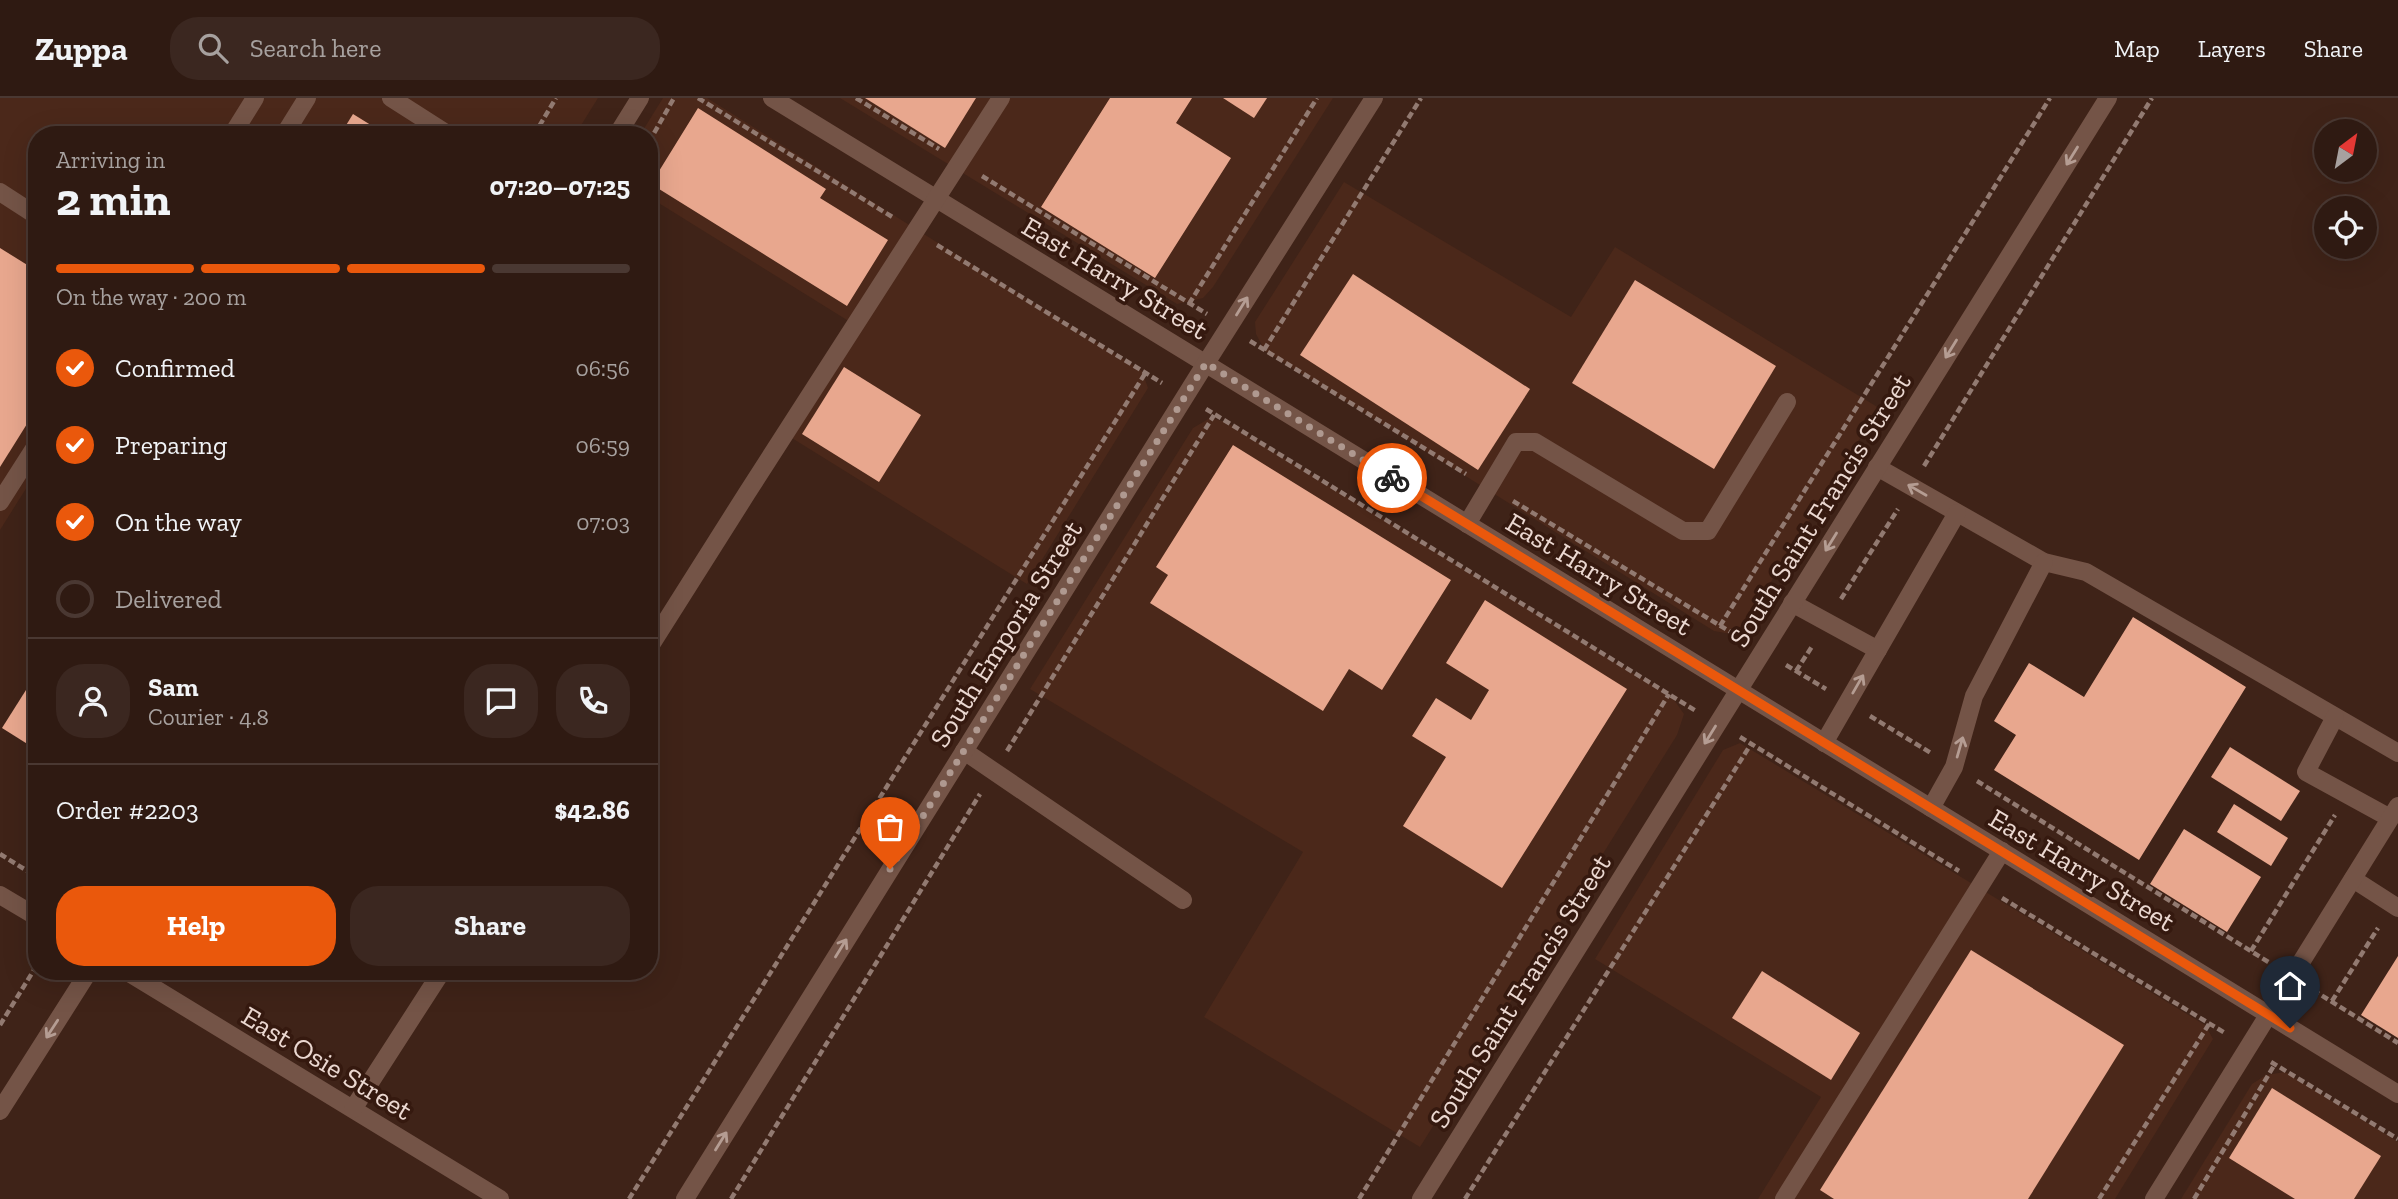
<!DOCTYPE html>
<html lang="en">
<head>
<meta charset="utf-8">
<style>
	:root { --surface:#2f1a12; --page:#3b2720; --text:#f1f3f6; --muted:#a7a19f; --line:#4a3832; --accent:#ea580c }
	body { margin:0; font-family:"Zilla Slab",serif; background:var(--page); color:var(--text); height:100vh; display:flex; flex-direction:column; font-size:26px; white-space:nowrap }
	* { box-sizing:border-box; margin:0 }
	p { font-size:23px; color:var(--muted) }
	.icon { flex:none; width:38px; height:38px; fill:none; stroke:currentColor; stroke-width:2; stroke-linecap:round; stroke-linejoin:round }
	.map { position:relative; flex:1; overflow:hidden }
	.drawer { position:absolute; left:28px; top:28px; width:630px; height:854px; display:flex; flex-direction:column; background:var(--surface); border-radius:28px; box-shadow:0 7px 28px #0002,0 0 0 2px var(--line) }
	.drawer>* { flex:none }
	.needle { width:46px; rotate:32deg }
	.tools { position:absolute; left:2314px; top:21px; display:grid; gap:14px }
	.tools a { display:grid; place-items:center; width:63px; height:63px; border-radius:50%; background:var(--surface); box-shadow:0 7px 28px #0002,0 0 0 2px var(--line); font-size:35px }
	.pin { position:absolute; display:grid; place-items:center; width:60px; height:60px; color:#fff; margin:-72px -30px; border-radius:50% 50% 50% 0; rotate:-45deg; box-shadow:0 0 7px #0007 }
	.pin .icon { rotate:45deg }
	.courier { position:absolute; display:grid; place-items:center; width:70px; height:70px; margin:-35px; border:5px solid #ea580c; border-radius:50%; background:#fff; color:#222; box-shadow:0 2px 9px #0007 }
	.overview em { font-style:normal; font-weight:800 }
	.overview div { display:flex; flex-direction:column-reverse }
	.overview { display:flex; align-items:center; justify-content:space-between; height:119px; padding:0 28px }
	h1 { font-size:46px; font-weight:800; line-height:52px }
	.bar { display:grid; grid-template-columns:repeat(4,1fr); gap:10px 7px; align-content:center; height:84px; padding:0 28px }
	.bar i { height:9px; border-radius:5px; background:var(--line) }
	.bar .selected { background:var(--accent) }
	.bar p { grid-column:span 4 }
	.line { display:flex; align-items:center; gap:18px; padding:0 28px; border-top:2px solid var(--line) }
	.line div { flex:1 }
	.round { display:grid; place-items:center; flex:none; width:74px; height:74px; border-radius:28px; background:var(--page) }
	ol { padding:0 28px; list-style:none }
	li { display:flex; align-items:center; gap:21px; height:77px }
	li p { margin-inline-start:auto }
	li .icon { padding:7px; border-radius:50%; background:var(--accent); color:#fff; stroke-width:4 }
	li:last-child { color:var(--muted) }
	li i { width:38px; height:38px; border:4px solid var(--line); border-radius:50% }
	.cta { display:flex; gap:14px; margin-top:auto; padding:14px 28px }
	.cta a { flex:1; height:80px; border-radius:28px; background:var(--accent); color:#fff; font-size:28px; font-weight:800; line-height:80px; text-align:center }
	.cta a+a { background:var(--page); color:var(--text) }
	header { display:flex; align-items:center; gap:42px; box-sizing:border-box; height:98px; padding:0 35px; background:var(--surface); border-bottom:2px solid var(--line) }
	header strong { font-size:33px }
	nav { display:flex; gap:38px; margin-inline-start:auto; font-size:24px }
	.search { width:490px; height:63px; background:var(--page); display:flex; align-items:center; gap:18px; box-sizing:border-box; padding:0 24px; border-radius:28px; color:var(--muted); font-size:26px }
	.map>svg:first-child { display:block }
	.built { fill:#4b281a }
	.building { fill:#e8a78e }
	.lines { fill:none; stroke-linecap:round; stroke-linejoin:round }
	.path { stroke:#927a71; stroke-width:4.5; stroke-dasharray:7 3.5; stroke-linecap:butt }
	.minor { stroke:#745447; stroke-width:18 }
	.oneway { stroke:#b59d93 }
	.done { stroke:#af9990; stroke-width:7; stroke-dasharray:0 12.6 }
	.route { stroke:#ea580c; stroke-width:9 }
	.labels { text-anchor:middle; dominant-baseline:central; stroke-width:7; stroke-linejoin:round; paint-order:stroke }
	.street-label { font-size:28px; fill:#ebd8d1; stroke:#35190f }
</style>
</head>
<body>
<header>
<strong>Zuppa</strong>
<div class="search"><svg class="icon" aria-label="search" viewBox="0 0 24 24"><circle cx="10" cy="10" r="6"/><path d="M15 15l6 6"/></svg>Search here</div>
<nav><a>Map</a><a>Layers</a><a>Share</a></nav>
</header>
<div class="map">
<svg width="2398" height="1101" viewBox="0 0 2398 1101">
	<rect width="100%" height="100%" fill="#3f2318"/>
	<g class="built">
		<path d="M0,0h598l-23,37h-538v336l-37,59z"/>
		<path d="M663,0h44l435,273 6,17 -121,196 -240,-149 68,-110 -206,-128v-62h-9z"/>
		<path d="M840,0h493l-120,189 -10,11 -26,6z"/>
		<path d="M1344,84l227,135 44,-70 264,161 -133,214 -15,12 -17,-3 -449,-280 -9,-17 -1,-12z"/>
		<path d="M1210,320l16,4 446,275 12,17 -7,21 -257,412 -216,-130 99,-165 -273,-163 163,-261z"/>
		<path d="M1740,645l465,282 8,14 -98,160h-357l63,-102 -226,-138 128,-209z"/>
		<path d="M2285,974l113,70v57h-217l71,-115 14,-9z"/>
	</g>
	<g class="building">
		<path d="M865,0h111l-31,50z"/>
		<path d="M1110,0h82l-16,25 55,35 -76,120 -114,-71z"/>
		<path d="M1223,0h44l-13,20z"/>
		<path d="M698,10l128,81 -6,9 68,42 -41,66 -196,-122z"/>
		<path d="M353,16l34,21h-47z"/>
		<path d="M0,150l37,23v137l-37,59z"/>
		<path d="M1353,176l177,115 -52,81 -178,-115z"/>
		<path d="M1635,182l141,86 -62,103 -142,-86z"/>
		<path d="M844,269l77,48 -42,67 -77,-48z"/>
		<path d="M1233,347l218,135 -69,110 -33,-21 -26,42 -173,-108 18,-28 -12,-8z"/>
		<path d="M1485,502l142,89 -125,199 -99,-62 43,-69 -34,-21 24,-38 35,22 18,-30 -43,-27z"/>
		<path d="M2133,519l113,70 -107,173 -145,-90 22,-35 -22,-14 35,-58 55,34z"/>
		<path d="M26,592l11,7v53l-35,-22z"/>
		<path d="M2230,649l70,44 -19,30 -70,-44z"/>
		<path d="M2234,706l54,34 -17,28 -54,-34z"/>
		<path d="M2184,731l77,48 -34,55 -77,-48z"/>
		<path d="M1971,852l153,95 -96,154h-194l-14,-9z"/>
		<path d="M2398,858v82l-37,-23z"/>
		<path d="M1762,873l98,62 -29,47 -99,-62z"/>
		<path d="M2272,990l109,68 -27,43h-59l-66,-41z"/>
	</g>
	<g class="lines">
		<g class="path">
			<path d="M698,0l196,120"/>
			<path d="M856,0l83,51"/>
			<path d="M534,37l22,-37"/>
			<path d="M649,44l25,-44"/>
			<path d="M982,78l225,138"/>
			<path d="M937,147l225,138"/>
			<path d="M1189,206l128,-206"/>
			<path d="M1250,243l216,133"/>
			<path d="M1264,252l157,-252"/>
			<path d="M1206,311l490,302"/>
			<path d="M1924,368l228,-368"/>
			<path d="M1513,403l226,136"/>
			<path d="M1841,501l57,-90"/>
			<path d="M1720,528l330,-528"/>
			<path d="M1786,567l40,24"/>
			<path d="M1796,573l17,-26"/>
			<path d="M1870,618l61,37"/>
			<path d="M1740,639l219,134"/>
			<path d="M1007,653l207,-336"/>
			<path d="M1977,683l293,182"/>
			<path d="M0,756l37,23"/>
			<path d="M2002,800l223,135"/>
			<path d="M2251,853l84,-136"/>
			<path d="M2313,892l85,53"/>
			<path d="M2332,903l46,-73"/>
			<path d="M0,927l37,-60"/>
			<path d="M2271,964l127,77"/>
			<path d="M629,1101l517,-827"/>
			<path d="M731,1101l249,-405"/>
			<path d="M1359,1101l310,-505"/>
			<path d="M1465,1101l286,-455"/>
			<path d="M2099,1101l110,-175"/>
			<path d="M2194,1101l81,-135"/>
		</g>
		<g class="minor">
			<path d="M391,0l58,37"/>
			<path d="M772,0l1626,996"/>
			<path d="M232,37l23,-37"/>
			<path d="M284,37l23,-37"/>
			<path d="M617,37l23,-37"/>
			<path d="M0,94l37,24"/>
			<path d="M1877,369l167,95 42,10 312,181"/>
			<path d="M0,404l37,-58"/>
			<path d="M1467,426l49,-82h19l148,89h25l79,-129"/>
			<path d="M1792,505l86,47"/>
			<path d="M649,550l98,-155 254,-395"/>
			<path d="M2335,619l-29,55 84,46"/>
			<path d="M1824,645l133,-230"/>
			<path d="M964,653l219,149"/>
			<path d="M1931,710l23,-41 20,-71 70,-134"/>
			<path d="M2353,781l45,29"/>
			<path d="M0,797l37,22"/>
			<path d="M126,873l374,228"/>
			<path d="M353,1011l89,-138"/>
			<path d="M0,1013l89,-140"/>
			<path d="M685,1101l521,-836 168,-265"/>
			<path d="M1421,1101l687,-1101"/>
			<path d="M1784,1101l218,-348"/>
			<path d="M2154,1101l244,-393"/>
		</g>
	</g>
	<defs><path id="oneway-shaft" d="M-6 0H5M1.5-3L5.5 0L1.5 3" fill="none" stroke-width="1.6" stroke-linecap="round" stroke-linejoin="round" transform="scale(1.75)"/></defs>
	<g class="oneway">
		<use href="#oneway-shaft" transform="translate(2072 58) rotate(122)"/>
		<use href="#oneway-shaft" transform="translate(1242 208) rotate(-58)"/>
		<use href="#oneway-shaft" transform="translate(1951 251) rotate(122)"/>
		<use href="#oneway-shaft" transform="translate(1917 392) rotate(-150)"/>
		<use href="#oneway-shaft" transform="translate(1831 444) rotate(122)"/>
		<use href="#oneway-shaft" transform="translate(1858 586) rotate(-60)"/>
		<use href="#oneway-shaft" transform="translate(1710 637) rotate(122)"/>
		<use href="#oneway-shaft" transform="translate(1960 649) rotate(-74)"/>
		<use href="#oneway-shaft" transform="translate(841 850) rotate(-58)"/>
		<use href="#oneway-shaft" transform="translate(52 931) rotate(123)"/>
		<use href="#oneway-shaft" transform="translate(721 1043) rotate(-58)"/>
	</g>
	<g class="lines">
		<path class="done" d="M890,771l316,-506 186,115"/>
		<path class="route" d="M1392,380l898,550"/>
	</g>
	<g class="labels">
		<g class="street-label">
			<text transform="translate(1115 180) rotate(31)">East Harry Street</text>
			<text transform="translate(1820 412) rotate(-58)">South Saint Francis Street</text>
			<text transform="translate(1599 476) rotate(31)">East Harry Street</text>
			<text transform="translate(1006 536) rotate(-58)">South Emporia Street</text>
			<text transform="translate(2082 772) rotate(31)">East Harry Street</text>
			<text transform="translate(1520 893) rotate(-58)">South Saint Francis Street</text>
			<text transform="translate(327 965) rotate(31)">East Osie Street</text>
		</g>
	</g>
</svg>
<div class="tools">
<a><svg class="needle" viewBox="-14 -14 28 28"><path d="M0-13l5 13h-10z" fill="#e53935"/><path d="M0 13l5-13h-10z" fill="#a7a19f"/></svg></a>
<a><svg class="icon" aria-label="locate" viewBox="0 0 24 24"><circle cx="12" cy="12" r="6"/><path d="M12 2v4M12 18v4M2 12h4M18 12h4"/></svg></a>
</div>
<div class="pin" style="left:890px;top:771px;background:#ea580c"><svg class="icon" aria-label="bag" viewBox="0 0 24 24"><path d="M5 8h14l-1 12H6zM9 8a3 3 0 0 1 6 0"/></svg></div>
<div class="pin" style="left:2290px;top:930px;background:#1f2937"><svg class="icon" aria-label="home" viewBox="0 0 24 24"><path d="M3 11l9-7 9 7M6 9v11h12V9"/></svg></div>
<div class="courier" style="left:1392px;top:380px"><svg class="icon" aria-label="bike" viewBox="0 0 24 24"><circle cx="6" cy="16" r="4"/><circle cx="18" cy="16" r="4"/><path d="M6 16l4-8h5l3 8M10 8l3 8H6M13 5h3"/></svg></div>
<section class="drawer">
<div class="overview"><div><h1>2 min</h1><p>Arriving in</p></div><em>07:20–07:25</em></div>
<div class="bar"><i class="selected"></i><i class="selected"></i><i class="selected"></i><i></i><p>On the way · 200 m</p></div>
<ol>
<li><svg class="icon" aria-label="check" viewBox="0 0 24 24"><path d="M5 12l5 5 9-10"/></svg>Confirmed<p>06:56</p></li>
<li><svg class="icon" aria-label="check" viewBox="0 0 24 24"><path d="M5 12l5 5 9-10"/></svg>Preparing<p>06:59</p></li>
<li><svg class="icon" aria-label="check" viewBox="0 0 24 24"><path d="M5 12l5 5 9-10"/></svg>On the way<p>07:03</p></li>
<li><i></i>Delivered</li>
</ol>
<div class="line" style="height:126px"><a class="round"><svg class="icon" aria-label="person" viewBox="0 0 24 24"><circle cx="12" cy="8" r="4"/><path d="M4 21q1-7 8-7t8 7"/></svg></a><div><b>Sam</b><p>Courier · 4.8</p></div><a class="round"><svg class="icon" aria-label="chat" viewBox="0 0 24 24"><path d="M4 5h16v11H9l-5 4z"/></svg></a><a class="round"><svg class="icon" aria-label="phone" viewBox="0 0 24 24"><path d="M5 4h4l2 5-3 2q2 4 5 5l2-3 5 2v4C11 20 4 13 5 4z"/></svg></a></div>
<div class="line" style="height:91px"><div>Order #2203</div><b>$42.86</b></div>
<div class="cta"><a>Help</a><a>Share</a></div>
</section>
</div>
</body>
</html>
